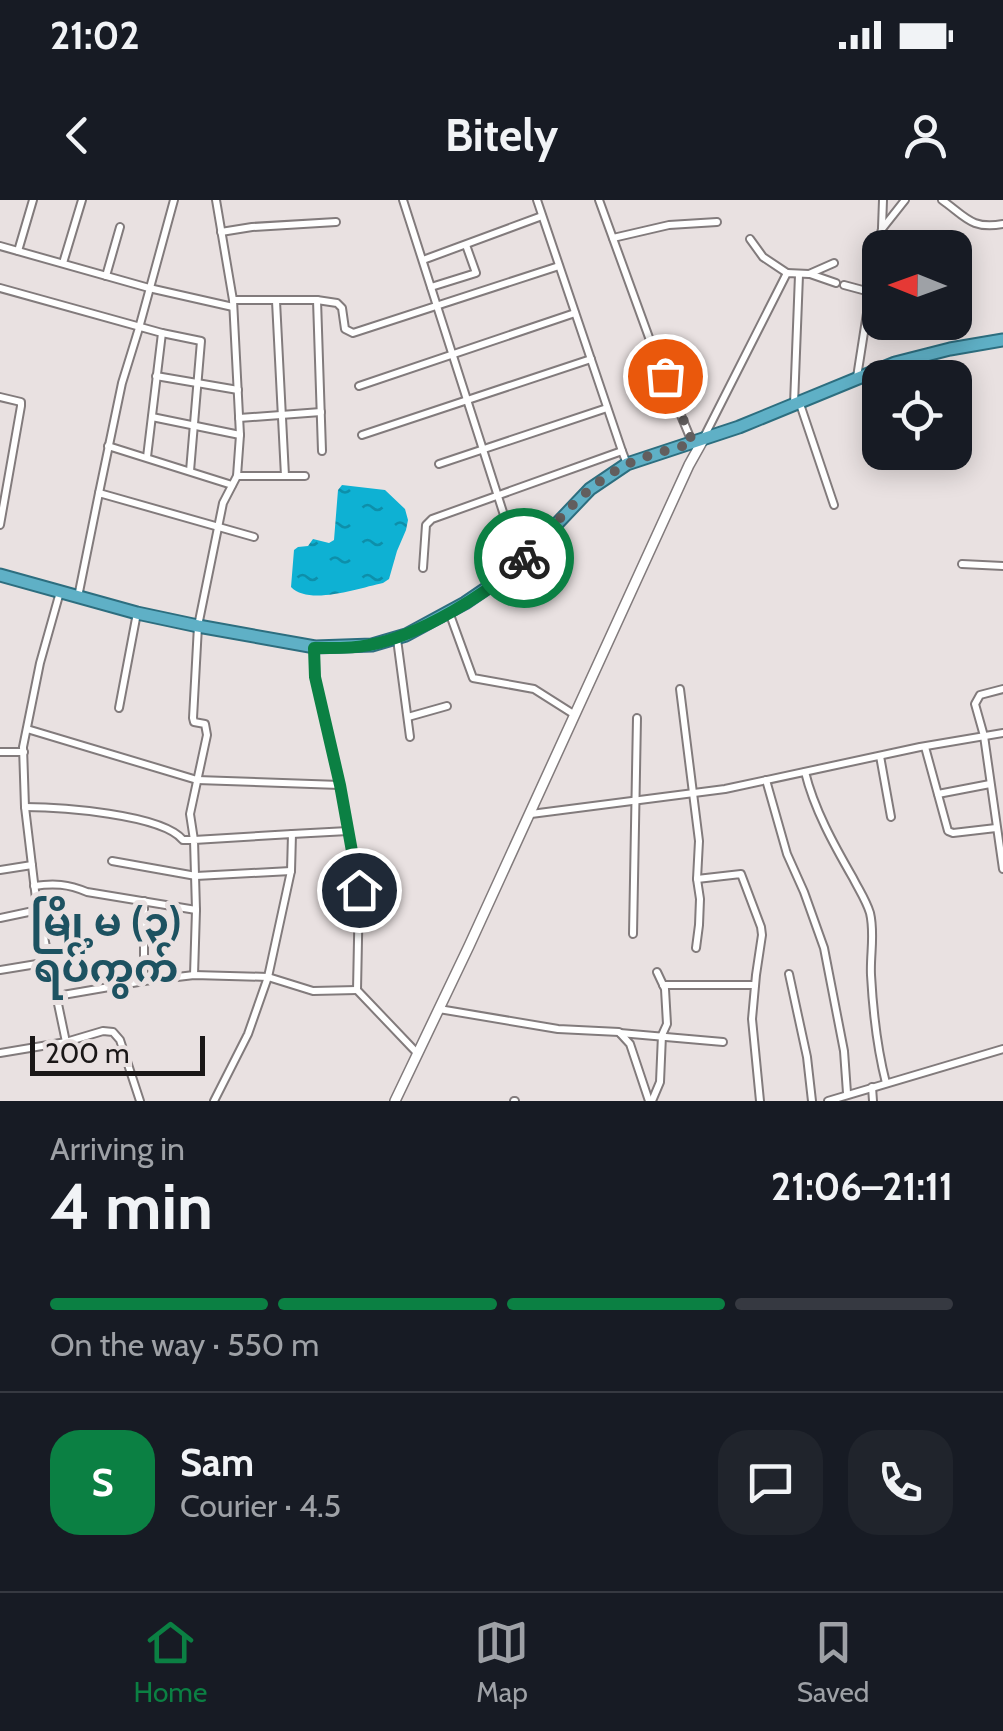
<!DOCTYPE html>
<html lang="en">
<head>
<meta charset="utf-8">
<style>
	:root { --surface:#171b24; --page:#20242c; --text:#f1f3f6; --muted:#9ea1a6; --line:#363941; --accent:#0b8043 }
	body { margin:0; font-family:Cabin,"Noto Sans Myanmar",sans-serif; background:var(--page); color:var(--text); height:100vh; display:flex; flex-direction:column; font-size:38px; white-space:nowrap }
	* { box-sizing:border-box; margin:0 }
	p { font-size:32px; color:var(--muted) }
	.icon { flex:none; width:55px; height:55px; fill:none; stroke:currentColor; stroke-width:2; stroke-linecap:round; stroke-linejoin:round }
	.map { position:relative; height:901px; overflow:hidden }
	.drawer { display:flex; flex-direction:column; background:var(--surface); flex:1 }
	.drawer>* { flex:none }
	.needle { width:65px; rotate:271deg }
	.tools { position:absolute; left:862px; top:30px; display:grid; gap:20px }
	.tools a { display:grid; place-items:center; width:110px; height:110px; border-radius:20px; background:var(--surface); box-shadow:0 5px 25px #0003; font-size:50px }
	.scale { position:absolute; left:30px; bottom:25px; width:175px; box-sizing:border-box; padding-left:10px; border:5px solid #1a1717; border-top:0; font-size:28px; line-height:35px; white-space:nowrap; color:#1a1717; -webkit-text-stroke:8px #e9e1e1; paint-order:stroke }
	.pin { position:absolute; display:grid; place-items:center; width:85px; height:85px; color:#fff; margin:-42px; border:5px solid #fff; border-radius:50%; box-shadow:0 2px 10px #0007 }
	.courier { position:absolute; display:grid; place-items:center; width:100px; height:100px; margin:-50px; border:8px solid #0b8043; border-radius:50%; background:#fff; color:#222; box-shadow:0 2px 12px #0007 }
	.overview em { font-style:normal; font-weight:700 }
	.overview div { display:flex; flex-direction:column-reverse }
	.overview { display:flex; align-items:center; justify-content:space-between; height:170px; padding:0 50px }
	h1 { font-size:65px; font-weight:700; line-height:75px }
	.bar { display:grid; grid-template-columns:repeat(4,1fr); gap:15px 10px; align-content:center; height:120px; padding:0 50px }
	.bar i { height:12px; border-radius:8px; background:var(--line) }
	.bar .active { background:var(--accent) }
	.bar p { grid-column:span 4 }
	.line { display:flex; align-items:center; gap:25px; padding:0 50px; border-top:2px solid var(--line) }
	.line div { flex:1 }
	.round { display:grid; place-items:center; flex:none; width:105px; height:105px; border-radius:30px; background:var(--page) }
	.status { display:flex; justify-content:space-between; align-items:center; height:70px; padding:0 50px; background:var(--surface); direction:ltr }
	.status svg { height:28px; fill:currentColor }
	header { display:flex; justify-content:space-between; align-items:center; height:130px; padding:0 50px; background:var(--surface); font-size:45px; font-weight:700 }
	.menu { display:flex; justify-content:space-around; align-items:center; height:140px; border-top:2px solid var(--line); background:var(--surface); font-size:28px; color:var(--muted) }
	.menu a { display:grid; justify-items:center; gap:5px }
	.menu .active { color:var(--accent) }
	.map>svg:first-child { display:block }
	.water { fill:url(#water-ripples) }
	.lines { fill:none; stroke-linecap:round; stroke-linejoin:round }
	.minor-casing { stroke:#827b7c; stroke-width:10 }
	.secondary-casing { stroke:#827b7c; stroke-width:12 }
	.trunk-casing { stroke:#2d6e7f; stroke-width:15 }
	.minor { stroke:#fff; stroke-width:6 }
	.secondary { stroke:#fff; stroke-width:9 }
	.trunk { stroke:#5fb0c6; stroke-width:11 }
	.done { stroke:#625e5e; stroke-width:10; stroke-dasharray:0 18 }
	.route { stroke:#0b8043; stroke-width:12 }
	.labels { text-anchor:middle; dominant-baseline:central; stroke-width:10; stroke-linejoin:round; paint-order:stroke }
	.quarter-label { font-size:40px; font-weight:bold; fill:#1d5261; stroke:#e9e1e1 }
</style>
</head>
<body>
<div class="status"><b>21:02</b><svg viewBox="0 0 49 12"><path d="M0 12V9h3v3zM5 12V6h3v6zM10 12V3h3v9zM15 12V0h3v12zM26 1h20v11H26zM47 4h2v5h-2z"/></svg></div>
<header><svg class="icon" aria-label="back" viewBox="0 0 24 24"><path d="M15 5l-7 7 7 7"/></svg>Bitely<svg class="icon" aria-label="person" viewBox="0 0 24 24"><circle cx="12" cy="8" r="4"/><path d="M4 21q1-7 8-7t8 7"/></svg></header>
<div class="map">
<svg width="1003" height="901" viewBox="0 0 1003 901">
	<defs>
		<pattern id="water-ripples" width="26" height="14" patternUnits="userSpaceOnUse" patternTransform="scale(2.5)"><rect width="26" height="14" fill="#0eb1d3"/><path d="M2 4q2-2 4 0t4 0M15 11q2-2 4 0t4 0" fill="none" stroke="#0d8faa"/></pattern>
	</defs>
	<rect width="100%" height="100%" fill="#e9e1e1"/>
	<path class="water" d="M342,285l43,5 20,19 3,11 -2,10 -9,21 -8,28 -6,4c-24,5 -74,23 -92,4l3,-37 4,-3 10,-1 5,-7 16,4 5,-3 4,-50z"/>
	<g class="lines">
		<defs>
			<g id="minor">
				<path d="M403,0l116,362"/>
				<path d="M537,0l85,251"/>
				<path d="M599,0l52,143 41,99"/>
				<path d="M942,0c23,16 29,30 61,24"/>
				<path d="M882,28l1,-28"/>
				<path d="M221,32l31,-5 84,-5"/>
				<path d="M613,38l56,-13 48,-3"/>
				<path d="M750,39l13,18 24,16"/>
				<path d="M0,46l149,42 84,19"/>
				<path d="M18,51l15,-51"/>
				<path d="M423,60l119,-44"/>
				<path d="M63,63l19,-63"/>
				<path d="M810,74l26,9"/>
				<path d="M106,76l14,-49"/>
				<path d="M844,85l26,7"/>
				<path d="M431,87l45,-14 -10,-28"/>
				<path d="M0,88l162,45 -15,124"/>
				<path d="M233,100h84l20,3 5,5 3,21 8,4 206,-67"/>
				<path d="M317,100l5,151"/>
				<path d="M276,101l9,175"/>
				<path d="M162,133l39,8 -11,130"/>
				<path d="M156,176l82,14"/>
				<path d="M857,177l21,-134 4,-14 23,-29"/>
				<path d="M359,186l216,-73"/>
				<path d="M0,197l21,5v4l-21,119"/>
				<path d="M794,204l5,-129"/>
				<path d="M800,204l34,101"/>
				<path d="M152,217l88,18"/>
				<path d="M239,218l82,-6"/>
				<path d="M362,235l229,-76"/>
				<path d="M703,239l84,-166 22,1 25,-11"/>
				<path d="M108,246l124,39"/>
				<path d="M439,264l168,-56"/>
				<path d="M237,276h68"/>
				<path d="M99,293l23,-110 17,-55 35,-128"/>
				<path d="M962,364l41,2"/>
				<path d="M423,368l3,-43 6,-6 190,-68 5,13"/>
				<path d="M60,392l-20,71 -17,84 2,60 11,92 30,143"/>
				<path d="M78,397l21,-104 155,44"/>
				<path d="M449,412l24,66 61,11 41,26"/>
				<path d="M397,439l13,98"/>
				<path d="M315,447v30l25,108 19,105 -2,100 61,64"/>
				<path d="M680,489l19,152 -2,38 3,20 -1,26 -3,23"/>
				<path d="M1003,489l-23,6 -5,9 9,32 19,133"/>
				<path d="M119,508l18,-95"/>
				<path d="M408,517l39,-11"/>
				<path d="M27,529l170,51 143,5"/>
				<path d="M925,547l23,84 5,2 43,-5"/>
				<path d="M0,552h24"/>
				<path d="M880,556l11,61"/>
				<path d="M805,572c9,37 29,73 48,106 6,12 13,22 17,35 5,21 0,41 1,62 2,37 6,73 15,108"/>
				<path d="M766,580l21,74 17,38 20,56 20,103 3,42"/>
				<path d="M938,594l52,-10"/>
				<path d="M25,607c34,0 137,7 158,33h11l-4,-26 17,-79 -2,-11 -11,-2 -1,-4 5,-92 25,-123 14,-27 3,-41 -7,-135 -17,-100"/>
				<path d="M531,614l194,-25 195,-42 83,-14"/>
				<path d="M292,634l56,-3"/>
				<path d="M112,661l84,15 95,-5"/>
				<path d="M0,670l32,-5"/>
				<path d="M697,679l44,-5 20,53 1,8 -6,40 -4,44 8,82"/>
				<path d="M34,686c20,-3 34,-2 53,6l109,18"/>
				<path d="M144,701v80"/>
				<path d="M0,718l38,-8"/>
				<path d="M633,734l4,-216"/>
				<path d="M0,770l49,-8"/>
				<path d="M789,774l18,83 5,44"/>
				<path d="M194,775l2,-65 -2,-70 98,-6 -1,37 -23,106 -20,57 -34,67"/>
				<path d="M663,785h92"/>
				<path d="M57,796l87,-15 50,-6 74,2 45,14 44,-1"/>
				<path d="M439,809l119,20 61,3 11,12 19,57"/>
				<path d="M620,833l103,9"/>
				<path d="M0,853l66,-11 37,-11 10,1 7,8 20,61"/>
				<path d="M872,887l1,14"/>
				<path d="M514,901h1"/>
				<path d="M652,901l8,-19 2,-47 5,-11 -2,-35 -8,-17"/>
				<path d="M828,901l175,-52"/>
			</g>
			<path id="secondary" d="M395,901l74,-155 220,-481 14,-25"/>
			<path id="trunk" d="M0,375l137,38 61,13 117,21 57,-2 34,-10 59,-32 47,-32 78,-82 37,-25 112,-37 156,-64 55,-14 53,-9"/>
		</defs>
		<use href="#minor" class="minor-casing"/>
		<use href="#secondary" class="secondary-casing"/>
		<use href="#trunk" class="trunk-casing"/>
		<use href="#minor" class="minor"/>
		<use href="#secondary" class="secondary"/>
		<use href="#trunk" class="trunk"/>
	</g>
	<g class="lines">
		<path class="done" d="M524,358c31,-34 60,-71 100,-92 21,-11 46,-16 69,-23l-28,-67"/>
		<path class="route" d="M359,690l-19,-105 -25,-108 -1,-29c19,0 37,1 55,-3 47,-8 123,-52 155,-87"/>
	</g>
	<g class="labels">
		<g class="quarter-label">
			<text x="106" y="721">မြို့မ (၃)<tspan x="106" dy="46">ရပ်ကွက်</tspan></text>
		</g>
	</g>
</svg>
<div class="tools">
<a><svg class="needle" viewBox="-14 -14 28 28"><path d="M0-13l5 13h-10z" fill="#e53935"/><path d="M0 13l5-13h-10z" fill="#9ea1a6"/></svg></a>
<a><svg class="icon" aria-label="locate" viewBox="0 0 24 24"><circle cx="12" cy="12" r="6"/><path d="M12 2v4M12 18v4M2 12h4M18 12h4"/></svg></a>
</div>
<div class="scale">200 m</div>
<div class="pin" style="left:665px;top:176px;background:#ea580c"><svg class="icon" aria-label="bag" viewBox="0 0 24 24"><path d="M5 8h14l-1 12H6zM9 8a3 3 0 0 1 6 0"/></svg></div>
<div class="pin" style="left:359px;top:690px;background:#1f2937"><svg class="icon" aria-label="home" viewBox="0 0 24 24"><path d="M3 11l9-7 9 7M6 9v11h12V9"/></svg></div>
<div class="courier" style="left:524px;top:358px"><svg class="icon" aria-label="bike" viewBox="0 0 24 24"><circle cx="6" cy="16" r="4"/><circle cx="18" cy="16" r="4"/><path d="M6 16l4-8h5l3 8M10 8l3 8H6M13 5h3"/></svg></div>
</div>
<section class="drawer">
<div class="overview"><div><h1>4 min</h1><p>Arriving in</p></div><em>21:06–21:11</em></div>
<div class="bar"><i class="active"></i><i class="active"></i><i class="active"></i><i></i><p>On the way · 550 m</p></div>
<div class="line" style="height:180px"><b class="round" style="background:var(--accent);color:#fff">S</b><div><b>Sam</b><p>Courier · 4.5</p></div><a class="round"><svg class="icon" aria-label="chat" viewBox="0 0 24 24"><path d="M4 5h16v11H9l-5 4z"/></svg></a><a class="round"><svg class="icon" aria-label="phone" viewBox="0 0 24 24"><path d="M5 4h4l2 5-3 2q2 4 5 5l2-3 5 2v4C11 20 4 13 5 4z"/></svg></a></div>
</section>
<nav class="menu">
<a class="active"><svg class="icon" aria-label="home" viewBox="0 0 24 24"><path d="M3 11l9-7 9 7M6 9v11h12V9"/></svg>Home</a>
<a><svg class="icon" aria-label="map" viewBox="0 0 24 24"><path d="M3 6l6-2 6 2 6-2v14l-6 2-6-2-6 2zM9 4v14M15 6v14"/></svg>Map</a>
<a><svg class="icon" aria-label="saved" viewBox="0 0 24 24"><path d="M7 4h10v16l-5-4-5 4z"/></svg>Saved</a>
</nav>
</body>
</html>
